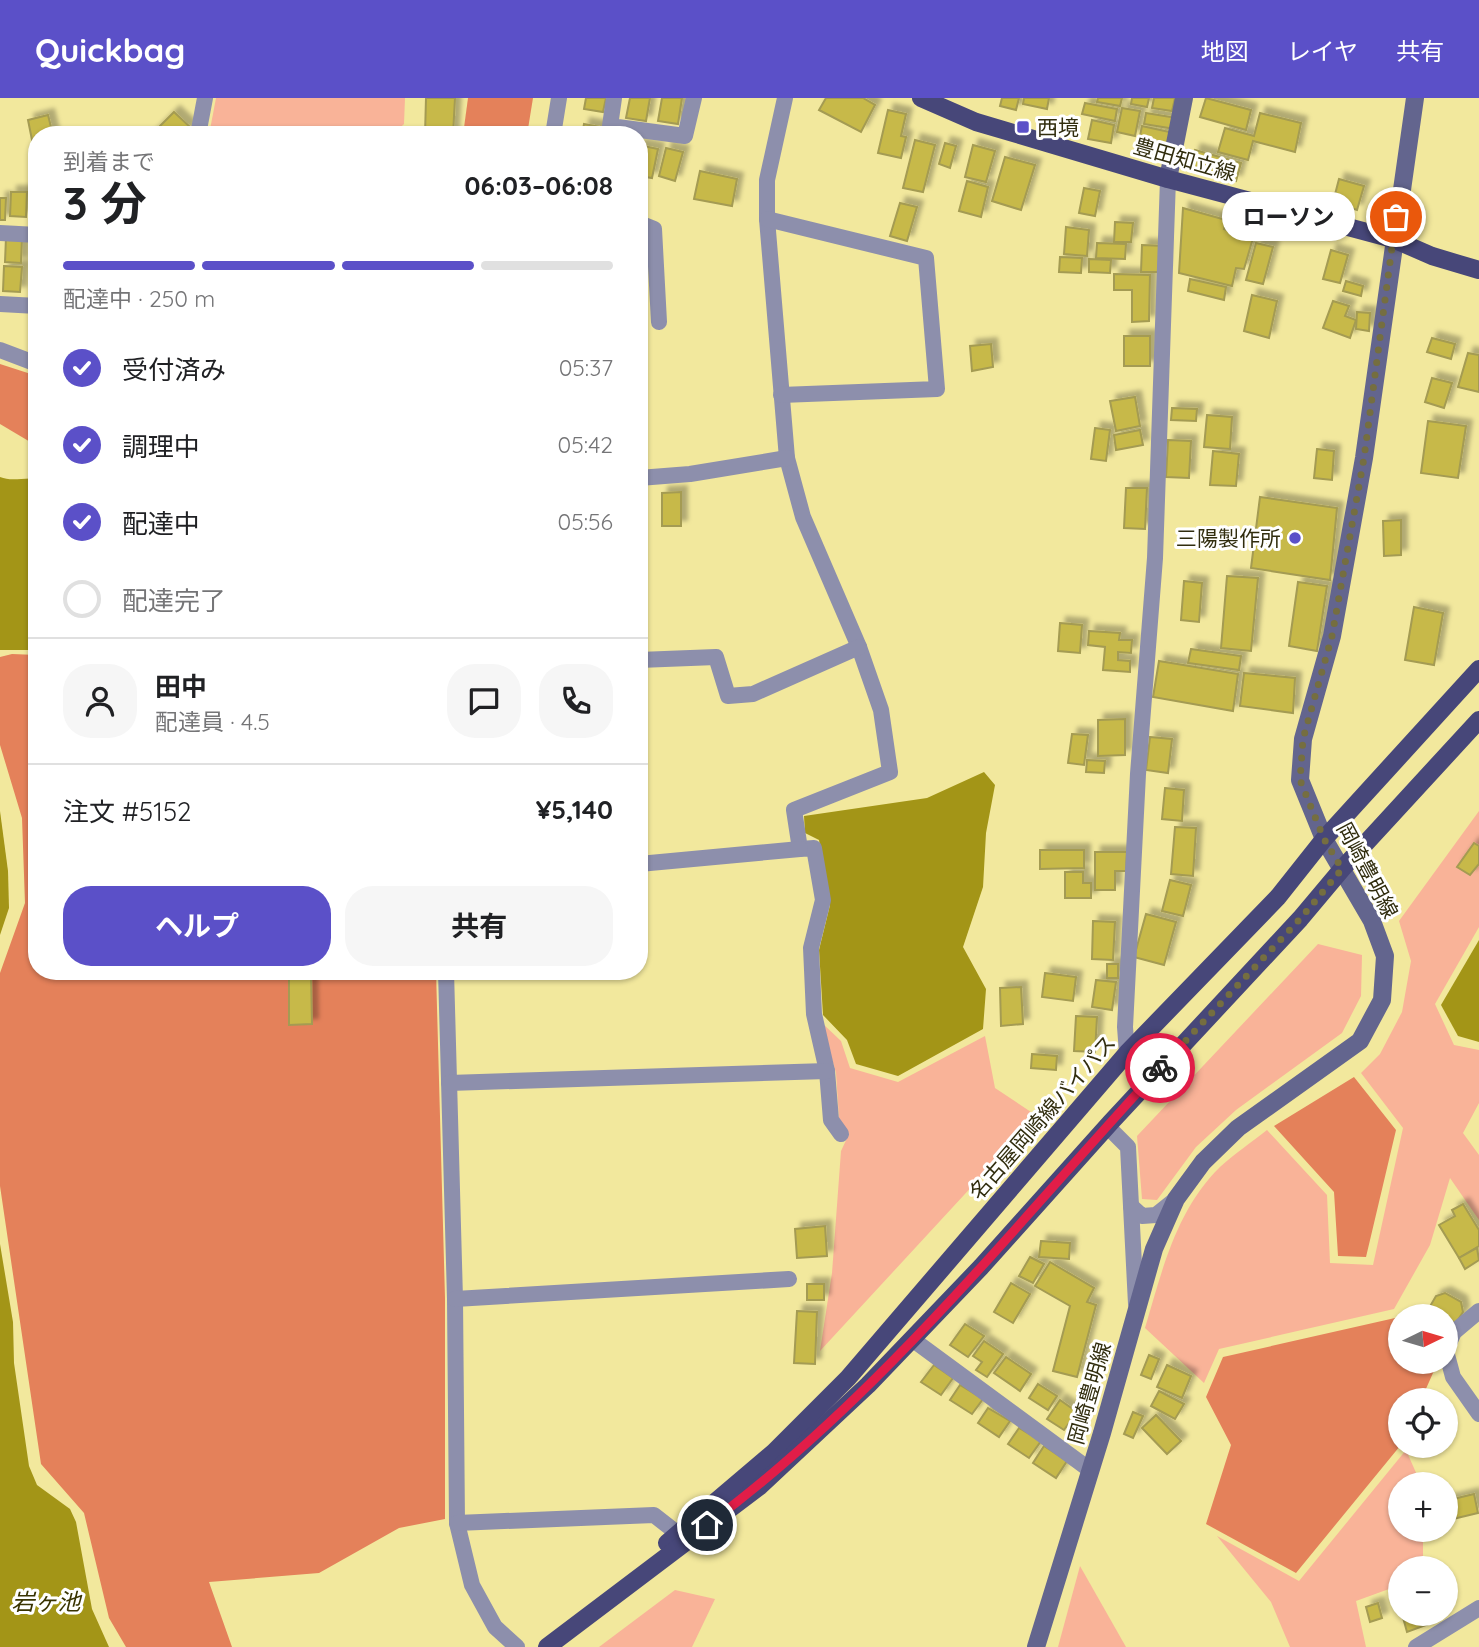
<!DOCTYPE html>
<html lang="ja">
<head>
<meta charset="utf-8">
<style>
	:root { --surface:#fff; --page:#f6f6f6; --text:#202124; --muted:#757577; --line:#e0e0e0; --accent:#5b50c8 }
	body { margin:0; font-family:Quicksand,"Noto Sans JP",sans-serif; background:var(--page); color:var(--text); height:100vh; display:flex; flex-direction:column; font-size:26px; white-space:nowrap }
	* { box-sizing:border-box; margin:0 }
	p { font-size:23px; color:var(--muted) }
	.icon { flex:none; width:38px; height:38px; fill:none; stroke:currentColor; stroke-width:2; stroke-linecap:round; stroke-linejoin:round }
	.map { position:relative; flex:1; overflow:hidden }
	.sheet { position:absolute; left:28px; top:28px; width:620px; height:854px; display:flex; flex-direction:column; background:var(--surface); border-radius:28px; box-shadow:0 2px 5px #0004 }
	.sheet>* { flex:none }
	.needle { width:46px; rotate:85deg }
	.buttons { position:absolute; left:1388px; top:1206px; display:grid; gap:14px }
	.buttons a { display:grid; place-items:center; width:70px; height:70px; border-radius:50%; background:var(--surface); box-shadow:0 2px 5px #0004; font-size:35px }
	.pin { position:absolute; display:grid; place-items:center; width:60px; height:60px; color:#fff; margin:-30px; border:4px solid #fff; border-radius:50%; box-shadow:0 2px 7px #0007 }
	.courier { position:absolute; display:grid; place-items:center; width:70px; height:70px; margin:-35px; border:5px solid #e11d48; border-radius:50%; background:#fff; color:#222; box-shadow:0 2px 9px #0007 }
	.bubble { position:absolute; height:49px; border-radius:24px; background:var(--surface); box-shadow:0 2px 5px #0004; font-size:23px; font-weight:700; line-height:49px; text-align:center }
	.summary em { font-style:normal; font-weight:700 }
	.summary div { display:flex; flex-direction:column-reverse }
	.summary { display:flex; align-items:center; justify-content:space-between; height:119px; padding:0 35px }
	h1 { font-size:46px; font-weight:700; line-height:52px }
	.bar { display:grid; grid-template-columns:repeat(4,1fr); gap:10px 7px; align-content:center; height:84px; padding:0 35px }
	.bar i { height:9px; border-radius:5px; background:var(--line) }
	.bar .on { background:var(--accent) }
	.bar p { grid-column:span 4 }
	.line { display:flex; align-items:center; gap:18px; padding:0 35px; border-top:2px solid var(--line) }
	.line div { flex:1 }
	.round { display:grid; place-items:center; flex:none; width:74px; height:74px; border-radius:28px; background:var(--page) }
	ol { padding:0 35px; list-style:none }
	li { display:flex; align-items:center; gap:21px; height:77px }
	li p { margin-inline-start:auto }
	li .icon { padding:7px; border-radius:50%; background:var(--accent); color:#fff; stroke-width:4 }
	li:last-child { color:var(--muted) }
	li i { width:38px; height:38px; border:4px solid var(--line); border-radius:50% }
	.primary-button { display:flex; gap:14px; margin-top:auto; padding:14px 35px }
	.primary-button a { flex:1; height:80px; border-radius:28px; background:var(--accent); color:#fff; font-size:28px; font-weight:700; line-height:80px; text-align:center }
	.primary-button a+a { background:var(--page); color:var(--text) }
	header { display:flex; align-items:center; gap:42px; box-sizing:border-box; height:98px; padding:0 35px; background:var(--accent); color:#fff }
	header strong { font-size:33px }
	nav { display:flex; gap:38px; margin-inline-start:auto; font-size:24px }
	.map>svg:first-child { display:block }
	.green { fill:#f9b398 }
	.forest { fill:#e4815a }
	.water { fill:#a39517 }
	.building { fill:#c7b948; stroke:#a49b52; stroke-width:2; filter:url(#shadow) }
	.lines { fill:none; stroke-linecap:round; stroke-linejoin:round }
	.street { stroke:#8d8fac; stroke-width:16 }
	.secondary { stroke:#63658e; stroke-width:18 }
	.primary { stroke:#474779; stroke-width:18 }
	.done { stroke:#756e40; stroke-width:7; stroke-dasharray:0 12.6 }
	.route { stroke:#e11d48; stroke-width:9 }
	.poi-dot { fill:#5b50c8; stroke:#fff; stroke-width:2.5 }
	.labels { text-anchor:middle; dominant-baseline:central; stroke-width:6; stroke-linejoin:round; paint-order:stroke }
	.poi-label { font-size:21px; fill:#312d0e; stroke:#fff; text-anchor:start }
	.street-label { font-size:21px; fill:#312d0e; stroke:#fff }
	.water-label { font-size:23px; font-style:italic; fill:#393301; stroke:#fff }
</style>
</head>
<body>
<header>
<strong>Quickbag</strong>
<nav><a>地図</a><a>レイヤ</a><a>共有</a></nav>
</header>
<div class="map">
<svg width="1479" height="1549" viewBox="0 0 1479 1549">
	<defs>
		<filter id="shadow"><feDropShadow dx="6" dy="-6" stdDeviation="2" flood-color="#0004"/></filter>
	</defs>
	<rect width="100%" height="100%" fill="#f2e89d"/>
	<g class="green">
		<path d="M216,0h189l-1,26 -12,11h-183z"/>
		<path d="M1479,713v116l-44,77 19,41 25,5v53l-16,30 16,22v65l-29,-42 -20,67 -36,64 -175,40 -15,34 -59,-55c17,-57 31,-118 75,-161 14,-13 32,-25 47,-37l60,65 3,68 43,2 30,-137 -42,-55 19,-19 22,-42 9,-51 -12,-40z"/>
		<path d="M1318,846l44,11 -1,41 -19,37 -106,77 -40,37 -39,53 -15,-1 -5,-63z"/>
		<path d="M821,924l20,19 9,27 48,14 87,-46 10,52 42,28 -217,235 12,-78 9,-122 8,-17 -10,-16 -3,-45z"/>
		<path d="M1406,1352l15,34h-21v46h23v38h-23v17l-44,16 10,46h-76l-19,-45 -54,-66 82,45z"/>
		<path d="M1080,1468l46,81h-68z"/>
		<path d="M675,1492l40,9 -23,48h-93z"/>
	</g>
	<g class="forest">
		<path d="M468,0h65l-6,37h-64z"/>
		<path d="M0,266l37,12v70l-37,-22z"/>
		<path d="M12,556l25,1v316h399l9,327v221l-46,9 -80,45 -110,9 23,65h-106l-17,-29 -25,-105 -43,-49 -41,-278v-213l25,-70 -3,-85 -22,-73v-88z"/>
		<path d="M1354,979l42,53 -30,127 -28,-1 -4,-64 -60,-66z"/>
		<path d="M1395,1220l5,6v38h35l2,2 -16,36h-21v46l-104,127 -90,-49 25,-79 -25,-48 17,-40z"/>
	</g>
	<g class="water">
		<path d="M0,379c12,5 24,0 37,2v171h-37z"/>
		<path d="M984,674l11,13 -9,48 -3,54 -20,60 23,42 -3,40 -85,47 -42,-12 -9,-24 -24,-25 -4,-65 11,-45 -11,-65 -14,-7 -1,-17 123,-18z"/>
		<path d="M0,713l8,60 1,37 -9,27z"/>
		<path d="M1479,842v102l-21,-6 -17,-31z"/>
		<path d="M0,1146l13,78 1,41 15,103 8,19 33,24 6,13 16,87 17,38h-109z"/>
	</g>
	<g class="building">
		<path d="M426,0h29l-2,37h-28z"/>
		<path d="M586,0h20l-3,14 -19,-3z"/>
		<path d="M630,0h20l-4,23 -20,-3z"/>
		<path d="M662,0h20l-4,26 -20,-3z"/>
		<path d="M826,0h37l12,7 -14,27 -42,-22z"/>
		<path d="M1002,0h17l-3,12 -16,-4z"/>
		<path d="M1024,0h25l-2,11 -24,-5z"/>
		<path d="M1098,0h24l-2,8 -23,-4z"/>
		<path d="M1132,0h17l-2,9 -16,-3z"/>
		<path d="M1154,0h21l-3,13 -20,-3z"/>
		<path d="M1206,0l45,12 -5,20 -46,-13z"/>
		<path d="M1085,5l32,6 -2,12 -33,-7z"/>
		<path d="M1122,10l18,3 -5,25 -18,-4z"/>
		<path d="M888,12l18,4 -5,22 5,1 -5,21 -23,-5z"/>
		<path d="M174,14l16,15 -7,8h-32z"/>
		<path d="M1146,15l31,5 -2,11 -31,-5z"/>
		<path d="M1260,15l41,10 -6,29 -42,-11 -5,19 -30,-8 7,-24 29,8z"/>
		<path d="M48,17l5,20h-16l-2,20 -7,-35z"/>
		<path d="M1092,22l22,5 -3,18 -23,-4z"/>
		<path d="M584,26l22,4 -1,7h-23z"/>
		<path d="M1142,28l32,7 -5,24 -32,-7z"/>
		<path d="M915,42l20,5 -12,47 -20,-4z"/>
		<path d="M945,45l11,3 -6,22 -11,-4z"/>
		<path d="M639,47l19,4 -6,29 -13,-2z"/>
		<path d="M973,47l22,6 -9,31 -21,-5z"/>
		<path d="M666,50l17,4 -8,29 -16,-5z"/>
		<path d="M1195,52l46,13 -5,18 -47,-12z"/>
		<path d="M1005,59l30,8 -14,45 -29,-9z"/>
		<path d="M700,73l37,8 -5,27 -38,-7z"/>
		<path d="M1339,81l25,7 -7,24 -24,-8z"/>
		<path d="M967,83l21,6 -7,30 -22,-6z"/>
		<path d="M1084,90l16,3 -5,25 -16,-3z"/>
		<path d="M11,94h16l-1,25 -16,-1z"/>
		<path d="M0,100h6l-1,22h-5z"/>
		<path d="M900,105l17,4 -10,34 -17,-5z"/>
		<path d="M1183,110l43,12 -2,9 29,9 -9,31 -8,-1 -4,18 -53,-13z"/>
		<path d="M1115,124l18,1 -2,19h-17z"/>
		<path d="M1066,129l23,3 -2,26 -23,-2z"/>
		<path d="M6,139l16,1 -1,25 -16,-1z"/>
		<path d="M1097,145l29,1 -1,15 -29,-1z"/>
		<path d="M1256,145l17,4 -10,37 -17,-4z"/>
		<path d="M1142,147l22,1 -1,26h-22z"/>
		<path d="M1331,152l17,5 -8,28 -17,-4z"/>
		<path d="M1060,159l22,1 -1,15 -22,-1z"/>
		<path d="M1089,161l22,1 -1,13 -21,-1z"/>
		<path d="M4,168l18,1 -2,25 -17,-1z"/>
		<path d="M1114,176l36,1 -1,46 -17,1v-32h-18z"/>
		<path d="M1190,181l36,8 -2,13 -36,-9z"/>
		<path d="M1346,183l17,5 -2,10 -18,-5z"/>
		<path d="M1252,197l25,6 -8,37 -25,-7z"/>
		<path d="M1333,203l16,5 -4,10 11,4 -6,18 -27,-10z"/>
		<path d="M1357,214l13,1 -1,18 -13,-2z"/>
		<rect x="1124" y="238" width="26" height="30"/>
		<path d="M1432,240l23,6 -4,15 -24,-7z"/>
		<path d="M991,246l2,23 -21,4 -2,-25z"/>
		<path d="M1468,255l11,2v37l-21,-5z"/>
		<path d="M1432,280l20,5 -8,25 -19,-6z"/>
		<path d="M1135,299l5,29 -24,5 -6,-30z"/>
		<path d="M1172,310l25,1 -1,12 -25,-1z"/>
		<path d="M1207,317l25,2 -2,32 -26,-2z"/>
		<path d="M1428,323l38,5 -8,52 -37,-5z"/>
		<path d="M1095,330l15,2 -4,31 -15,-2z"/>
		<path d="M1140,332l3,15 -27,5 -2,-15z"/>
		<path d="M1168,342l23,1 -2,37 -23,-1z"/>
		<path d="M1317,351l17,2 -2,29 -18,-2z"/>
		<path d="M1213,353l26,3 -3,32 -26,-1z"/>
		<path d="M1126,390h21l-2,41 -21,-1z"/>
		<path d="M681,394v34h-19v-33z"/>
		<path d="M1260,399l77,11 -7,72 -79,-12z"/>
		<path d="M1401,422v35l-17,1 -1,-35z"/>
		<path d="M1227,478l31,2 -7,73 -30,-3z"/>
		<path d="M1184,483l18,2 -3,39 -18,-2z"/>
		<path d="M1298,484l29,4 -10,65 -28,-5z"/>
		<path d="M1414,509l29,6 -9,52 -29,-5z"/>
		<path d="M1060,525l22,2 -2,28 -22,-2z"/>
		<path d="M1089,533l31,2 -1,7h13l-1,13 -13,-1v8l12,1v11l-27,-2 2,-23 -17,-2z"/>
		<path d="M1191,551l50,7 -2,14 -51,-7z"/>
		<path d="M1159,563l79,13 -5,37 -80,-14z"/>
		<path d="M1244,575l51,5 -2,35 -53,-7z"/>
		<path d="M1125,621v36l-27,1v-36z"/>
		<path d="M1072,636l16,1 -4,30 -16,-2z"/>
		<path d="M1150,639l22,2 -4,34 -22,-3z"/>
		<path d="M1087,662l18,1 -1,12 -18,-1z"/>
		<path d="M1165,690l19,2 -2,31 -20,-2z"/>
		<path d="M1175,729l21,1 -3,48 -22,-2z"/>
		<path d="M1474,745l5,3v18l-9,11 -13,-8z"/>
		<path d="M1040,752h44v18l-44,1z"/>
		<path d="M1095,754h32l-1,19h-11v19h-20z"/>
		<path d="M1065,774h18v11h8v15h-26z"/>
		<path d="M1170,782l21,5 -8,31 -21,-5z"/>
		<path d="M1146,816l30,8 -12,43 -30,-8z"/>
		<path d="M1093,823l22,1 -2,38 -21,-1z"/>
		<rect x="1107" y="866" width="11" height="14"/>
		<path d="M1045,875l31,4 -3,24 -31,-4z"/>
		<path d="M311,877l1,49 -23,1v-49z"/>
		<path d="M1096,882l20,2 -4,28 -20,-3z"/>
		<path d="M1021,889l2,37 -22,2 -1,-38z"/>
		<path d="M1076,918l21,1 -2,35 -21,-1z"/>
		<path d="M1032,956l25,2 -1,14 -25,-2z"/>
		<path d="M1463,1106l16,26v16l-20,12 -20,-33 16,-9 -3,-6z"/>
		<path d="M825,1128l2,30 -30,2 -2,-29z"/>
		<path d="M1041,1143l29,2 -1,16 -30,-2z"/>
		<path d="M1477,1150l2,12 -14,9 -6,-11z"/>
		<path d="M1030,1159l14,7 -11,19 -14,-7z"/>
		<path d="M1050,1164l44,26 -7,14 9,3 -19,72 -24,-6 17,-65 -35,-20z"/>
		<path d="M1011,1185l19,11 -17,29 -19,-11z"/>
		<rect x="807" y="1186" width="17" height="16"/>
		<path d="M1445,1195l16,9 2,10 -7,11 -27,-15 7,-12z"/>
		<path d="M797,1213l20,1 -2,52 -21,-1z"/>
		<path d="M965,1226l19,12 -16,21 -18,-12z"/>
		<path d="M984,1243l19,13 -16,23 -11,-7 6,-8 -9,-6z"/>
		<path d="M1149,1257l10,4 -8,20 -10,-4z"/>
		<path d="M1006,1259l25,17 -11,17 -26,-18z"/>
		<path d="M934,1267l19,13 -12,17 -20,-13z"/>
		<path d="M1167,1267l24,11 -9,22 -25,-11z"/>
		<path d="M1038,1286l19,12 -9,14 -19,-12z"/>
		<path d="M960,1287l23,14 -11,15 -22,-14z"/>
		<path d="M1159,1293l25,13 -9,15 -24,-13z"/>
		<path d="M1060,1302l17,12 -13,18 -17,-11z"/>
		<path d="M988,1310l22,13 -11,16 -21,-14z"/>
		<path d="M1133,1314l10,4 -10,22 -9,-4z"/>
		<path d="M1156,1317l25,26 -14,13 -25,-26z"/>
		<path d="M1019,1330l22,13 -12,17 -21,-14z"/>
		<path d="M1044,1348l23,15 -11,17 -23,-15z"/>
		<path d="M1474,1396l4,19 -25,6 -4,-19z"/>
		<path d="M1378,1505l4,15 -12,4 -4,-15z"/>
		<path d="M1402,1516h24l3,10 -22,8z"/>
	</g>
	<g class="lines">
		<g class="street">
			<path d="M614,0l-4,28 75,10 9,-38"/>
			<path d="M785,0l-18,82v39l20,239 16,59 56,130 22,63 9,62 -96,38 6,39 14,-1 9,52 -12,48 3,66 13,57 4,49 10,14"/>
			<path d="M198,37l7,-37"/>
			<path d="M553,37l6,-37"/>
			<path d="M767,121l159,39 11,131 -156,6"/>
			<path d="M639,125l15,6 5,93"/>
			<path d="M0,135l37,2"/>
			<path d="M0,206l37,2"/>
			<path d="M0,252l37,14"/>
			<path d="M639,380l51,-4 97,-16"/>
			<path d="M639,562l77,-3 12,39 25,-2 106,-47"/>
			<path d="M639,766l161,-15"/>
			<path d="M446,873l9,328 2,224 15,62 23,42 22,20"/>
			<path d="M1127,955l-2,-26 13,-253 17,-216 13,-379"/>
			<path d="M449,985l378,-12"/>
			<path d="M1107,1028l21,21 8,157"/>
			<path d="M1131,1108l11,10 14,-1 20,-16"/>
			<path d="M455,1201l334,-20"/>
			<path d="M912,1241l178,131"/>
			<path d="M1446,1252l8,-18 25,-21"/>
			<path d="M1446,1253l7,26 26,37"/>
			<path d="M457,1425l197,-8 23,18 10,4"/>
			<path d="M1416,1549l63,-39"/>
		</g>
		<g class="secondary">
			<path d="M1168,81l16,-81"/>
			<path d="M1036,1549l66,-214 52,-184 22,-50 27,-37 35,-34 122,-87 22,-41 3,-44 -13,-35 -48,-82 -24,-59 3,-41 29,-103 32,-178 51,-360"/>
		</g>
		<g class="primary">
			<path d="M921,0l55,24 192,57 225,60 39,17 47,14"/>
			<path d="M667,1445l107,-91 74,-74 279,-325 151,-156 46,-58 155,-170"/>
			<path d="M547,1549l213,-161 108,-101 113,-118 130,-145 189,-203 42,-50 137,-149"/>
		</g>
	</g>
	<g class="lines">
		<path class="done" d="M1160,970l140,-149 42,-50 -18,-30 -24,-59 3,-41 29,-103 32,-178 32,-241"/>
		<path class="route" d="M707,1427c173,-128 308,-300 453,-457"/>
	</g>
	<g class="poi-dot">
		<rect x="1016" y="22" width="14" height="14" rx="3.5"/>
		<circle cx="1295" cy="440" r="7"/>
	</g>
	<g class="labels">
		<g class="poi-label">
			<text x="1037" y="29">西境</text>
			<text x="1281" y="440" text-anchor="end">三陽製作所</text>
		</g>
		<g class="street-label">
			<text transform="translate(1185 61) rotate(16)">豊田知立線</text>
			<text transform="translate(1368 772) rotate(62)">岡崎豊明線</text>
			<text transform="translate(1042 1019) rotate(-49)">名古屋岡崎線バイパス</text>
			<text transform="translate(1089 1295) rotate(-74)">岡崎豊明線</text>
		</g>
		<g class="water-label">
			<text x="46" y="1503">岩ヶ池</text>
		</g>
	</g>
</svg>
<div class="buttons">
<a><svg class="needle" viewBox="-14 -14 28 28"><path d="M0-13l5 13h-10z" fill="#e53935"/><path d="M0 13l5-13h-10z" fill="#757577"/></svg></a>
<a><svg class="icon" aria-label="locate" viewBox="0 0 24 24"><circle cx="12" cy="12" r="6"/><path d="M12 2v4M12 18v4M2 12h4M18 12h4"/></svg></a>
<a>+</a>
<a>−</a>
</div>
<div class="pin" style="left:1396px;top:119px;background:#ea580c"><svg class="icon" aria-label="bag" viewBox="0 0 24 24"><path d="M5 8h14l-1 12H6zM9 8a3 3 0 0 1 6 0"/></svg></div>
<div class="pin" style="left:707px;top:1427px;background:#1f2937"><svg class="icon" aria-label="home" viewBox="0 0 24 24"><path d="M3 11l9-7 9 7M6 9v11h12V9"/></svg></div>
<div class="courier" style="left:1160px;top:970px"><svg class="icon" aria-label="bike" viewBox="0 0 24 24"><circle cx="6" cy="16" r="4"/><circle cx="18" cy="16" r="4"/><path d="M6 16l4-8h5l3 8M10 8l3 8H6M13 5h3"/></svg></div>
<div class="bubble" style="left:1222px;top:94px;width:133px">ローソン</div>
<section class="sheet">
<div class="summary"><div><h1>3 分</h1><p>到着まで</p></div><em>06:03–06:08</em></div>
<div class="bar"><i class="on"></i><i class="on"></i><i class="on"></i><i></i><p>配達中 · 250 m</p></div>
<ol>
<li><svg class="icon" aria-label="check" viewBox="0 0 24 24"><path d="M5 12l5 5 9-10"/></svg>受付済み<p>05:37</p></li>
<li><svg class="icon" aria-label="check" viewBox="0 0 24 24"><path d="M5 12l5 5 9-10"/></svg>調理中<p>05:42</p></li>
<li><svg class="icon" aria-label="check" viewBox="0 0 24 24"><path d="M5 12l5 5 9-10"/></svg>配達中<p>05:56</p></li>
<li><i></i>配達完了</li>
</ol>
<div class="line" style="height:126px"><a class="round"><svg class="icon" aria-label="person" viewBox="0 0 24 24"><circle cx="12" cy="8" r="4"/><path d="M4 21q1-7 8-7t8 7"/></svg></a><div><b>田中</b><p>配達員 · 4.5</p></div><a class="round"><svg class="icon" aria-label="chat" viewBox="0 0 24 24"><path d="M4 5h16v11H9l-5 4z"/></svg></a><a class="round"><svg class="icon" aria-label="phone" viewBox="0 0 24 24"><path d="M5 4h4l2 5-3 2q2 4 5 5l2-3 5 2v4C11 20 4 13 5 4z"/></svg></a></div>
<div class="line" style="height:91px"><div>注文 #5152</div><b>¥5,140</b></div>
<div class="primary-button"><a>ヘルプ</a><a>共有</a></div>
</section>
</div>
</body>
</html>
